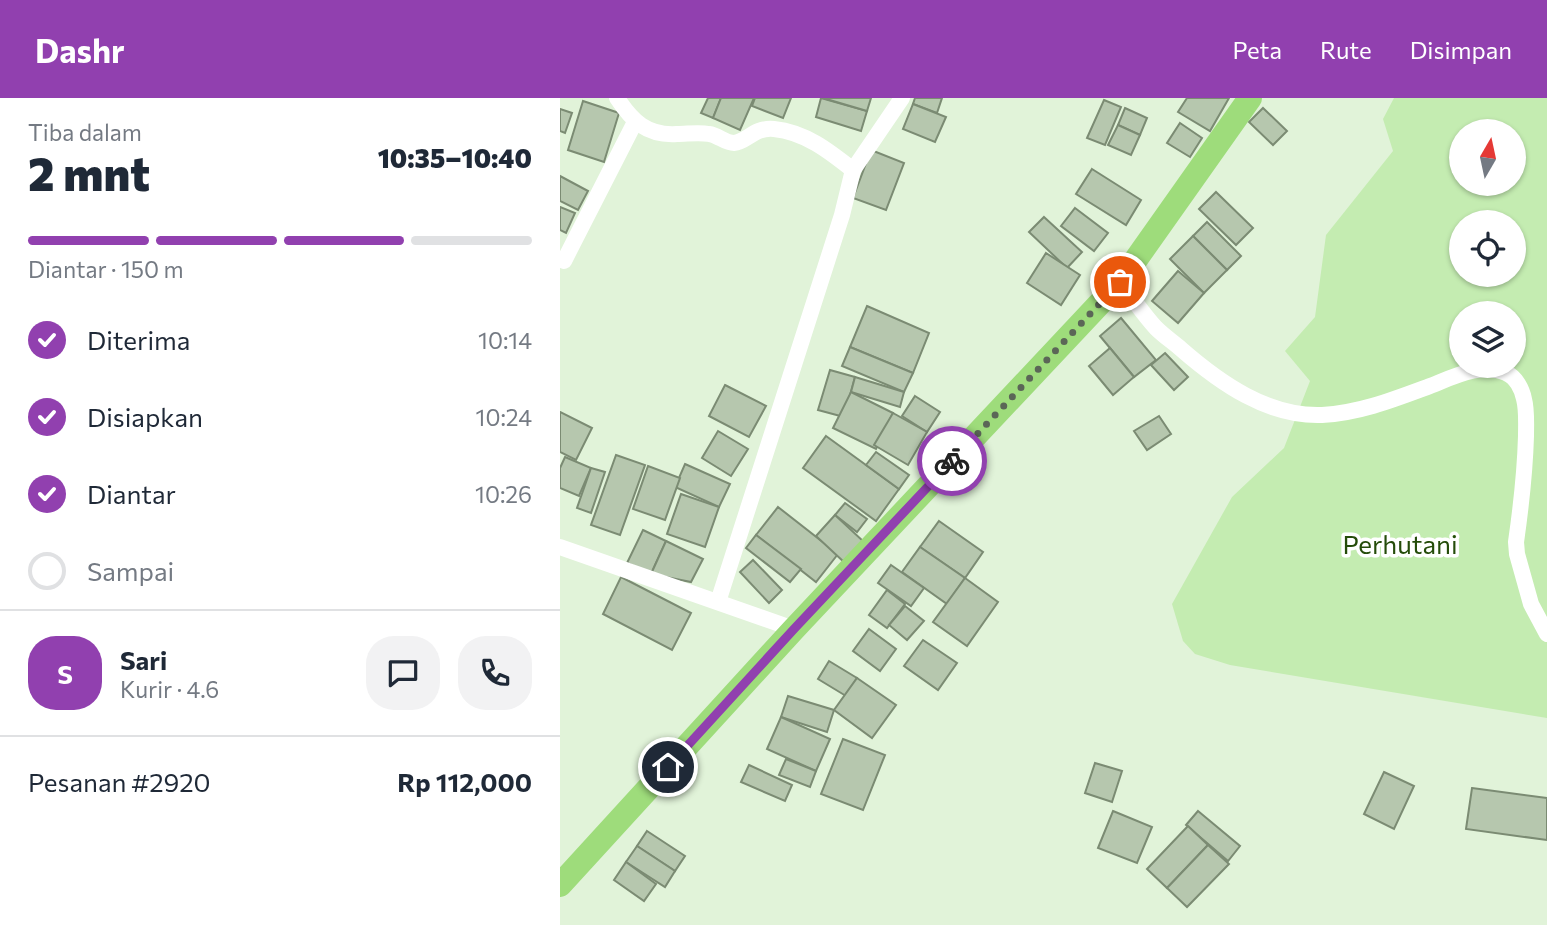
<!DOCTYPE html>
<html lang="id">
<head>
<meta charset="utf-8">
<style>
	:root { --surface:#fff; --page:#f2f2f3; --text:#1f2937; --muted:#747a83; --line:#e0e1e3; --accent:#9140af }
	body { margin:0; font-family:Commissioner,sans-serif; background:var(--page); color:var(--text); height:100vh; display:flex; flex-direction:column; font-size:26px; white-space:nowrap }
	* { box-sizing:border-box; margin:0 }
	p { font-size:23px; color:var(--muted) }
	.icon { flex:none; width:38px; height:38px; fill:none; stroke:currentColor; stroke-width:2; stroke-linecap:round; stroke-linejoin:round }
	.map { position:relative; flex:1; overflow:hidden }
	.drawer { display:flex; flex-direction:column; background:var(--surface); width:560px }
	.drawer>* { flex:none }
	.needle { width:46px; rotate:9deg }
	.controls { position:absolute; left:889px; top:21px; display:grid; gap:14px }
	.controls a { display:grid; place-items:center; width:77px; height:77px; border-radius:50%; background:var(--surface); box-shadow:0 2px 5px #0004; font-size:35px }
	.pin { position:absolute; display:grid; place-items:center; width:60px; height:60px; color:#fff; margin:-30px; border:4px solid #fff; border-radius:50%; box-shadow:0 2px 7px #0007 }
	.courier { position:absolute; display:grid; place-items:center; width:70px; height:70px; margin:-35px; border:5px solid #9140af; border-radius:50%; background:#fff; color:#222; box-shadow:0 2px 9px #0007 }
	.head em { font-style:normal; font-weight:800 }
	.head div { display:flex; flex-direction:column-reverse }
	.head { display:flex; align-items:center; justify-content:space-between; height:119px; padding:0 28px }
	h1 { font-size:46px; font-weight:800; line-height:52px }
	.bar { display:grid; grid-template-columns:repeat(4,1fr); gap:10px 7px; align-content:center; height:84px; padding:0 28px }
	.bar i { height:9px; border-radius:5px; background:var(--line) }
	.bar .current { background:var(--accent) }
	.bar p { grid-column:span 4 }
	.line { display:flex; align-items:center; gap:18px; padding:0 28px; border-top:2px solid var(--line) }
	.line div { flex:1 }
	.round { display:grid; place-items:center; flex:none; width:74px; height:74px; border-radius:28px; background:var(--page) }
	ol { padding:0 28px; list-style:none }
	li { display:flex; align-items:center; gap:21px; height:77px }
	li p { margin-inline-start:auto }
	li .icon { padding:7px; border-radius:50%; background:var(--accent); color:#fff; stroke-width:4 }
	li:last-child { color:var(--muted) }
	li i { width:38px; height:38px; border:4px solid var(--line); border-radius:50% }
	header { display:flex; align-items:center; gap:42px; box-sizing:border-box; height:98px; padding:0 35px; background:var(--accent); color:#fff }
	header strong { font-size:33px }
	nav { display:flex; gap:38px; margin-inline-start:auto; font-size:24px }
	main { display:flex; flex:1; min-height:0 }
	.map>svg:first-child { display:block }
	.green { fill:#c4ecb1; fill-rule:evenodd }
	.building { fill:#b6c7ae; stroke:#7b8b73; stroke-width:2 }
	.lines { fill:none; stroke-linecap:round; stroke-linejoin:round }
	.minor { stroke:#fff; stroke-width:16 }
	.trunk { stroke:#9edc7b; stroke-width:24 }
	.done { stroke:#5b6657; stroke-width:7; stroke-dasharray:0 12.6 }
	.route { stroke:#9140af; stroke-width:9 }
	.labels { text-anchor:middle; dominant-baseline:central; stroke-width:7; stroke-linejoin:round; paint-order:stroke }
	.park-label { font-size:26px; fill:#254c0a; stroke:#fff }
</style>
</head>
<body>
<header>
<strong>Dashr</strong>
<nav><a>Peta</a><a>Rute</a><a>Disimpan</a></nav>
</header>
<main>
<section class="drawer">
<div class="head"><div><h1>2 mnt</h1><p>Tiba dalam</p></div><em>10:35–10:40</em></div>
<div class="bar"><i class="current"></i><i class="current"></i><i class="current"></i><i></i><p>Diantar · 150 m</p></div>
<ol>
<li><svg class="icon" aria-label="check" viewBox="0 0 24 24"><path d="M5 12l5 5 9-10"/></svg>Diterima<p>10:14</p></li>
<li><svg class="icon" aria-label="check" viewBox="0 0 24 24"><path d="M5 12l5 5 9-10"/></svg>Disiapkan<p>10:24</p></li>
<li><svg class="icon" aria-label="check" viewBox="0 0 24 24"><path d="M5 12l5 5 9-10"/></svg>Diantar<p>10:26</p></li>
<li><i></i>Sampai</li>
</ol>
<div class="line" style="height:126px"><b class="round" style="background:var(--accent);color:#fff">S</b><div><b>Sari</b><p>Kurir · 4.6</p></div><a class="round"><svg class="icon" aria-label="chat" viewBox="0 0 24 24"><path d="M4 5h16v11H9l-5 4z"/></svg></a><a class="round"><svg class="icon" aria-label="phone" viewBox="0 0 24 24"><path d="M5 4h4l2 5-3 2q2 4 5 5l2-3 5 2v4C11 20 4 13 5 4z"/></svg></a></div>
<div class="line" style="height:91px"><div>Pesanan #2920</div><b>Rp 112,000</b></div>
</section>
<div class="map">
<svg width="987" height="827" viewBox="0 0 987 827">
	<rect width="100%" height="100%" fill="#e1f3d9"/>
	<path class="green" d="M834,0h153v620l-317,-53 -35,-11 -12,-13 -11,-37 60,-107 52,-49 26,-67 -25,-30 30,-34 11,-82 67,-84 -10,-32zM901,33h53v53h-53zM901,124h53v53h-53zM901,215h53v53h-53z"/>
	<g class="building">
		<path d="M148,0h13l-8,20 -12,-5z"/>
		<path d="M161,0h33l-14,32 -27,-12z"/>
		<path d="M195,0h36l-8,20 -31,-12z"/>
		<path d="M261,0l46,13 -6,20 -45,-14z"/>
		<path d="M263,0h48l-4,13z"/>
		<path d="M355,0h27l-5,15 -24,-9z"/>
		<path d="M627,0h42l-19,33 -32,-19z"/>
		<path d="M544,2l17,7 -16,38 -18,-7z"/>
		<path d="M23,3l36,12 -15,49 -36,-12z"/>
		<path d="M353,6l33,13 -11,25 -32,-13z"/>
		<path d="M565,10l22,10 -7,17 -22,-10z"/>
		<path d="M703,10l24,23 -14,14 -24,-23z"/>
		<path d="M0,11l12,4 -7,20 -5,-2z"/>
		<path d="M620,25l22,15 -12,19 -23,-14z"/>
		<path d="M558,27l22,10 -9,20 -23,-10z"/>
		<path d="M311,52l33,13 -18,47 -33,-12z"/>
		<path d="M532,71l49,31 -15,25 -50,-31z"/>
		<path d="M0,78l28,15 -10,19 -18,-9z"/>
		<path d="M656,94l37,36 -17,17 -37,-36z"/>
		<path d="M0,109l15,6 -9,20 -6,-3z"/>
		<path d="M515,110l33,25 -14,18 -33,-25z"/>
		<path d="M484,119l38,35 -15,16 -38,-36z"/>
		<path d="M647,124l34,34 -14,14 -34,-34z"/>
		<path d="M633,138l34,34 -23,23 -34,-34z"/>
		<path d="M486,155l34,22 -19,30 -34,-22z"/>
		<path d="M618,173l26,22 -26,30 -26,-22z"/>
		<path d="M307,208l62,27 -16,40 -63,-26z"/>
		<path d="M561,220l35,42 -22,17 -34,-41z"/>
		<path d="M290,249l63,26 -9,19 -62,-26z"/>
		<path d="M550,250l24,29 -21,18 -24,-29z"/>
		<path d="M605,255l23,24 -14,13 -23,-25z"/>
		<path d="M270,272l25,7 -11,40 -26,-7z"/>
		<path d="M295,279l49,15 -4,15 -49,-15z"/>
		<path d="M165,287l41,21 -17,31 -40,-21z"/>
		<path d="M291,294l42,21 -17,36 -43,-21z"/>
		<path d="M355,298l25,16 -13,20 -25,-16z"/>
		<path d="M0,314l32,16 -16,32 -16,-8z"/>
		<path d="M333,315l34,19 -19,33 -34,-20z"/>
		<path d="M599,318l12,18 -24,16 -13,-19z"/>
		<path d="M158,333l30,18 -17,27 -29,-18z"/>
		<path d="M266,338l73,53 -23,32 -73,-53z"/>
		<path d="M316,354l33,23 -10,14 -33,-24z"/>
		<path d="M56,357l29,10 -25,70 -29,-10z"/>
		<path d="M5,359l26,11 -12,28 -19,-8v-20z"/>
		<path d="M125,366l45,20 -11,23 -44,-20z"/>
		<path d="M88,368l32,12 -15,42 -32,-11z"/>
		<path d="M31,370l14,4 -14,41 -14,-5z"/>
		<path d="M121,396l38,13 -14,40 -38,-13z"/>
		<path d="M285,405l22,16 -10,13 -22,-17z"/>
		<path d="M218,409l60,47 -22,28 -60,-47z"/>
		<path d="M275,417l29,27 -19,21 -29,-27z"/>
		<path d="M379,423l44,31 -18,26 -45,-31z"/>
		<path d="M83,432l23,11 -15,33 -24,-11z"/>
		<path d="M196,437l45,34 -11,13 -44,-34z"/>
		<path d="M106,443l37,18 -12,23 -40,-8z"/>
		<path d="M360,449l45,31 -18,26 -45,-32z"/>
		<path d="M193,462l29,30 -13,13 -29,-31z"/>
		<path d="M331,467l33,23 -13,18 -33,-23z"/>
		<path d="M61,479l70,36 -19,37 -69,-36z"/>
		<path d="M405,480l33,24 -31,44 -34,-24z"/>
		<path d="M327,492l18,14 -18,24 -18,-13z"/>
		<path d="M345,508l19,15 -17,19 -18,-15z"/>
		<path d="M309,531l27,20 -16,22 -27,-20z"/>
		<path d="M363,542l34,23 -19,27 -34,-24z"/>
		<path d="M269,563l28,17 -11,18 -28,-17z"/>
		<path d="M297,580l39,27 -24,33 -38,-28z"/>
		<path d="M228,598l46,14 -7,22 -46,-15z"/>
		<path d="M221,619l49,22 -14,32 -49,-22z"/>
		<path d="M283,641l42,16 -22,55 -42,-16z"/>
		<path d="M226,661l30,12 -6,16 -31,-12z"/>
		<path d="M535,665l27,8 -10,31 -27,-9z"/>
		<path d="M189,667l43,20 -7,16 -44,-19z"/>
		<path d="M824,674l30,14 -20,43 -30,-15z"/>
		<path d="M912,690l75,10v42l-81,-11z"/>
		<path d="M553,713l39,16 -15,36 -39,-15z"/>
		<path d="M638,713l42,35 -12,15 -42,-36z"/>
		<path d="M628,728l20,19 -41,43 -20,-19z"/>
		<path d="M87,733l38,25 -10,15 -38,-25z"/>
		<path d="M648,747l21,19 -42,43 -20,-19z"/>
		<path d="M77,748l38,25 -10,16 -39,-25z"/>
		<path d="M66,764l30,22 -12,17 -30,-21z"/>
	</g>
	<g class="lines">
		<g class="minor">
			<path d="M57,0c15,23 30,38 60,36 10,0 22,-2 32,0 9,1 16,9 25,9 13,-1 20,-16 40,-14 31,3 55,22 79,41"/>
			<path d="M4,163l71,-139"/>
			<path d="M560,184c12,15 23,32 36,46 8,8 17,14 25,21 39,34 87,68 141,66 38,-2 73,-16 108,-29 23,-9 52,-24 76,-13 10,4 16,16 18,26 3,11 2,25 2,37 -1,35 -5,71 -10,106l1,12 14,50 16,30"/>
			<path d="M0,449l234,82"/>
			<path d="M158,504l124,-387 11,-45 49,-72"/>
		</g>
		<path class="trunk" d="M0,787l234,-256 326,-347 130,-184"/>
	</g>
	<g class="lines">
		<path class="done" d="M392,363l168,-179"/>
		<path class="route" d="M108,669l126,-138 158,-168"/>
	</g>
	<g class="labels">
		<g class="park-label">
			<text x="840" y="445">Perhutani</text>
		</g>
	</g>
</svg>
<div class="controls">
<a><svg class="needle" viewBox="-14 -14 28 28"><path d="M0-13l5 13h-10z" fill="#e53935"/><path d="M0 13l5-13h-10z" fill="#747a83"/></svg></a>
<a><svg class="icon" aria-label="locate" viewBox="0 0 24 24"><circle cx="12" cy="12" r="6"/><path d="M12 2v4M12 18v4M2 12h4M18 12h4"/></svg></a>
<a><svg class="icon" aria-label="layers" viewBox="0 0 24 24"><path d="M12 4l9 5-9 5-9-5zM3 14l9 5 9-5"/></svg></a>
</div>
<div class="pin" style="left:560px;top:184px;background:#ea580c"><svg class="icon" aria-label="bag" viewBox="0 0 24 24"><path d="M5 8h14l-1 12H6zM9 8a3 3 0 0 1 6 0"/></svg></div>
<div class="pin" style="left:108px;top:669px;background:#1f2937"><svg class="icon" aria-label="home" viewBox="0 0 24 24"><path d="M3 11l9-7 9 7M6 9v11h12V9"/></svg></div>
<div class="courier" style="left:392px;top:363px"><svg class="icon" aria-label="bike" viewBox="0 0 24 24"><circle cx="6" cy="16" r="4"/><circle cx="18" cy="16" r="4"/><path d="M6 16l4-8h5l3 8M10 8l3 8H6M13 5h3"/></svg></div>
</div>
</main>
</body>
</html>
